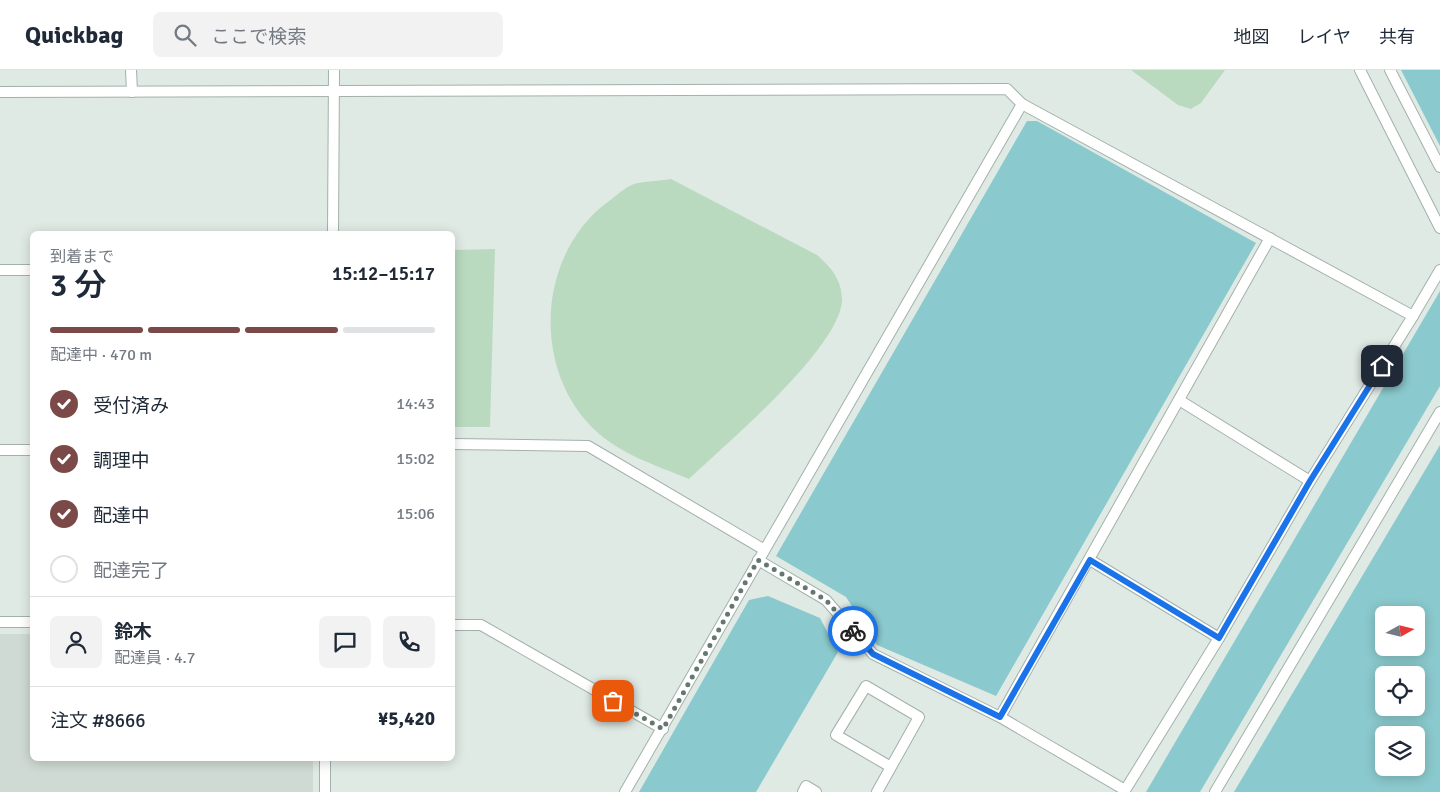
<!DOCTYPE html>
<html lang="ja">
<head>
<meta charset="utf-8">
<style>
	:root { --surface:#fff; --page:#f2f2f3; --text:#1f2937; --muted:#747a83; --line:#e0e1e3; --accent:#7b4a48 }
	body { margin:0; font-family:Signika,"Noto Sans JP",sans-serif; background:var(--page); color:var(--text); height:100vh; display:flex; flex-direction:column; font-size:19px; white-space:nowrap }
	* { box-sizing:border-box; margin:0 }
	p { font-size:16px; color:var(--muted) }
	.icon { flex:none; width:28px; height:28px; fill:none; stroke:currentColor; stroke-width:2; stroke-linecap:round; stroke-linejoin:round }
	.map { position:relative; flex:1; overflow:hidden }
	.sheet { position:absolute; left:30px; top:161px; width:425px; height:530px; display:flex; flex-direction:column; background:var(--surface); border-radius:8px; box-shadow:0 2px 12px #0003 }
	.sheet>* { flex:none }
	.needle { width:32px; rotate:82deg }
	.tools { position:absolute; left:1375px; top:536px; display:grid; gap:10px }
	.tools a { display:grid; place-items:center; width:50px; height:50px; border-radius:8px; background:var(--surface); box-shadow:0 2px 12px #0003; font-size:25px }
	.pin { position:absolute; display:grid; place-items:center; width:42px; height:42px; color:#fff; margin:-21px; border-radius:10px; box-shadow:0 2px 8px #0006 }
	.courier { position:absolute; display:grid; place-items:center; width:50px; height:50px; margin:-25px; border:4px solid #1a73e8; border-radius:50%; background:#fff; color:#222; box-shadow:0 1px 6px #0007 }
	.headline em { font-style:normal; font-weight:600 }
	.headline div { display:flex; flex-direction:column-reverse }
	.headline { display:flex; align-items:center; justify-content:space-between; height:85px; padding:0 20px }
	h1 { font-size:32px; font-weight:600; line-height:38px }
	.bar { display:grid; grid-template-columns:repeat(4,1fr); gap:8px 5px; align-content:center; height:60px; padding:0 20px }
	.bar i { height:6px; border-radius:4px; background:var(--line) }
	.bar .on { background:var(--accent) }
	.bar p { grid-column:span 4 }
	.line { display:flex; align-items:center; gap:12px; padding:0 20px; border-top:1px solid var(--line) }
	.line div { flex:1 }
	.round { display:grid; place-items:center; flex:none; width:52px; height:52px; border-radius:8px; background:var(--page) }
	ol { padding:0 20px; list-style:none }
	li { display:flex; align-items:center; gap:15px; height:55px }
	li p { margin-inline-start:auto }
	li .icon { padding:5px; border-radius:50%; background:var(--accent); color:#fff; stroke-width:4 }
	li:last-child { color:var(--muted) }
	li i { width:28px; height:28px; border:2px solid var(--line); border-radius:50% }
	header { display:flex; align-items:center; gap:30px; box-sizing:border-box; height:70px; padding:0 25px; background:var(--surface); border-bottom:1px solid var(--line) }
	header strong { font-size:24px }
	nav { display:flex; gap:28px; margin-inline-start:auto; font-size:18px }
	.search { width:350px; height:45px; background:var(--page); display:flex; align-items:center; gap:12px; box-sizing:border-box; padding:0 18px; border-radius:8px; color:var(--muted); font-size:19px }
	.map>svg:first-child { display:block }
	.built { fill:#cedad3 }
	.green { fill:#b9dabf }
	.water { fill:#8ac9cd; fill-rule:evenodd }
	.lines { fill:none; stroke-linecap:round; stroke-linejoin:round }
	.minor-casing { stroke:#a3b1ab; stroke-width:12 }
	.minor { stroke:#fff; stroke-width:10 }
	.done { stroke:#647770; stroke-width:5; stroke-dasharray:0 9 }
	.route { stroke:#1a73e8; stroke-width:6 }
</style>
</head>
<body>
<header>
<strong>Quickbag</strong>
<div class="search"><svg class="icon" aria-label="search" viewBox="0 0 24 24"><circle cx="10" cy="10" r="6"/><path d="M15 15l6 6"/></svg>ここで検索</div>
<nav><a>地図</a><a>レイヤ</a><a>共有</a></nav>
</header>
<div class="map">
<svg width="1440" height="722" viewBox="0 0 1440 722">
	<rect width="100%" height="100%" fill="#e0eae4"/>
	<path class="built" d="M0,564h32v125h281v33h-313z"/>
	<g class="green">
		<path d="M1131,0h94l-24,33 -10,6 -13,-4z"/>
		<path d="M671,109l146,76c14,12 25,25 25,45 -1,47 -117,145 -153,179 -36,-15 -74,-26 -101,-56 -57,-63 -48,-172 21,-222 7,-5 16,-14 25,-17 11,-3 25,-3 37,-5z"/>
		<path d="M495,179l-5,178h-37v-177z"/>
	</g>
	<g class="water">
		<path d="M1401,0h39v76z"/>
		<path d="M1027,51h10l219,122 -260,453 -119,-51 -31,-48 -70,-41z"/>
		<path d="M1440,221v95l-240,406h-54z"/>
		<path d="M1440,375v347h-206zM1384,545h32v33h-32zM1384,605h32v33h-32zM1384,665h32v33h-32z"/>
		<path d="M768,526l52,22 18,34 -82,140h-117l110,-192z"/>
	</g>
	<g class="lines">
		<defs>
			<g id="minor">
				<path d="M131,0l1,22"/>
				<path d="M1360,0l80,158"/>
				<path d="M1390,0l50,97"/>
				<path d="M0,22l1007,-3 15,15 391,212 -103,165 -91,157 -95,154"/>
				<path d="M333,164l1,-164"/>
				<path d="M0,200h32"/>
				<path d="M1413,246l27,-46"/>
				<path d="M1179,330l131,81"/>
				<path d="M452,374l136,2 175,103"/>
				<path d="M0,380h32"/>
				<path d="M758,490l68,40 47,54 127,63 125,73"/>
				<path d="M1090,490l129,78"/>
				<path d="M0,552h32"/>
				<path d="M452,555h29l182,104"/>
				<path d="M1000,647l270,-479"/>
				<path d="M325,722v-33"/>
				<path d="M625,722l397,-688"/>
				<path d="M803,722l3,-6 10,6"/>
				<path d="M877,722l42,-75 -53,-31 -30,49 55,32"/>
				<path d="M1215,722l225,-380"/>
			</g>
		</defs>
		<use href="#minor" class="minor-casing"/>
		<use href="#minor" class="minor"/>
	</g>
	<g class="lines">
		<path class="done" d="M613,631l50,28 95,-169 68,40 27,31"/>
		<path class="route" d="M853,561l20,23 127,63 90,-157 129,78 91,-157 72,-115"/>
	</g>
</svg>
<div class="tools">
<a><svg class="needle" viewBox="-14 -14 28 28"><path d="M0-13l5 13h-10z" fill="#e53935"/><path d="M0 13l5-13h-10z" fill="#747a83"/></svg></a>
<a><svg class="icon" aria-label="locate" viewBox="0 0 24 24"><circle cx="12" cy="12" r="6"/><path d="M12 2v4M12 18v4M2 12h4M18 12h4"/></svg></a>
<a><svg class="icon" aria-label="layers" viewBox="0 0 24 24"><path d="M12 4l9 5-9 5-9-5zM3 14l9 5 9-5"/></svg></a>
</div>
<div class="pin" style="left:613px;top:631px;background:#ea580c"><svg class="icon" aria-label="bag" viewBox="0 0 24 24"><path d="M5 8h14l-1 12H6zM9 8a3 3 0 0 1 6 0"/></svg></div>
<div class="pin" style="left:1382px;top:296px;background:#1f2937"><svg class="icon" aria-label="home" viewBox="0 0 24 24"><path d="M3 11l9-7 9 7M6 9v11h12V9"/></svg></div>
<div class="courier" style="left:853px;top:561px"><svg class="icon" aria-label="bike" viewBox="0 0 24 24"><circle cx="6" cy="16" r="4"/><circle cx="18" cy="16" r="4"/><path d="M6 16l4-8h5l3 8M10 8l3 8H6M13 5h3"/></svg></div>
<section class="sheet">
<div class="headline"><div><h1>3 分</h1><p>到着まで</p></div><em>15:12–15:17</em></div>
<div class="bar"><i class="on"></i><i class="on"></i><i class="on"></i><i></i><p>配達中 · 470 m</p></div>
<ol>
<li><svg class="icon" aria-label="check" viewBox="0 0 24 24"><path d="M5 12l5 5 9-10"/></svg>受付済み<p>14:43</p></li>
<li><svg class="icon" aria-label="check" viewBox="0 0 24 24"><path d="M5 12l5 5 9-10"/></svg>調理中<p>15:02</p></li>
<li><svg class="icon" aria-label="check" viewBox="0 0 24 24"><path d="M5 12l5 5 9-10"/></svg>配達中<p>15:06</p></li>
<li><i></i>配達完了</li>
</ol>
<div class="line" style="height:90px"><a class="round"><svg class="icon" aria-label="person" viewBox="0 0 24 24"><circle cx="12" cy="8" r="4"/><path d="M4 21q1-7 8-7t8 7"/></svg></a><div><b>鈴木</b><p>配達員 · 4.7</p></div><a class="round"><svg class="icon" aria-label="chat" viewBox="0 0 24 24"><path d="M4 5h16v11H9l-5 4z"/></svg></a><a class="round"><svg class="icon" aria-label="phone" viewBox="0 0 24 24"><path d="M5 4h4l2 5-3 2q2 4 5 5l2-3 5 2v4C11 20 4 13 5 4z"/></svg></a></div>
<div class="line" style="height:65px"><div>注文 #8666</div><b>¥5,420</b></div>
</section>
</div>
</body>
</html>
